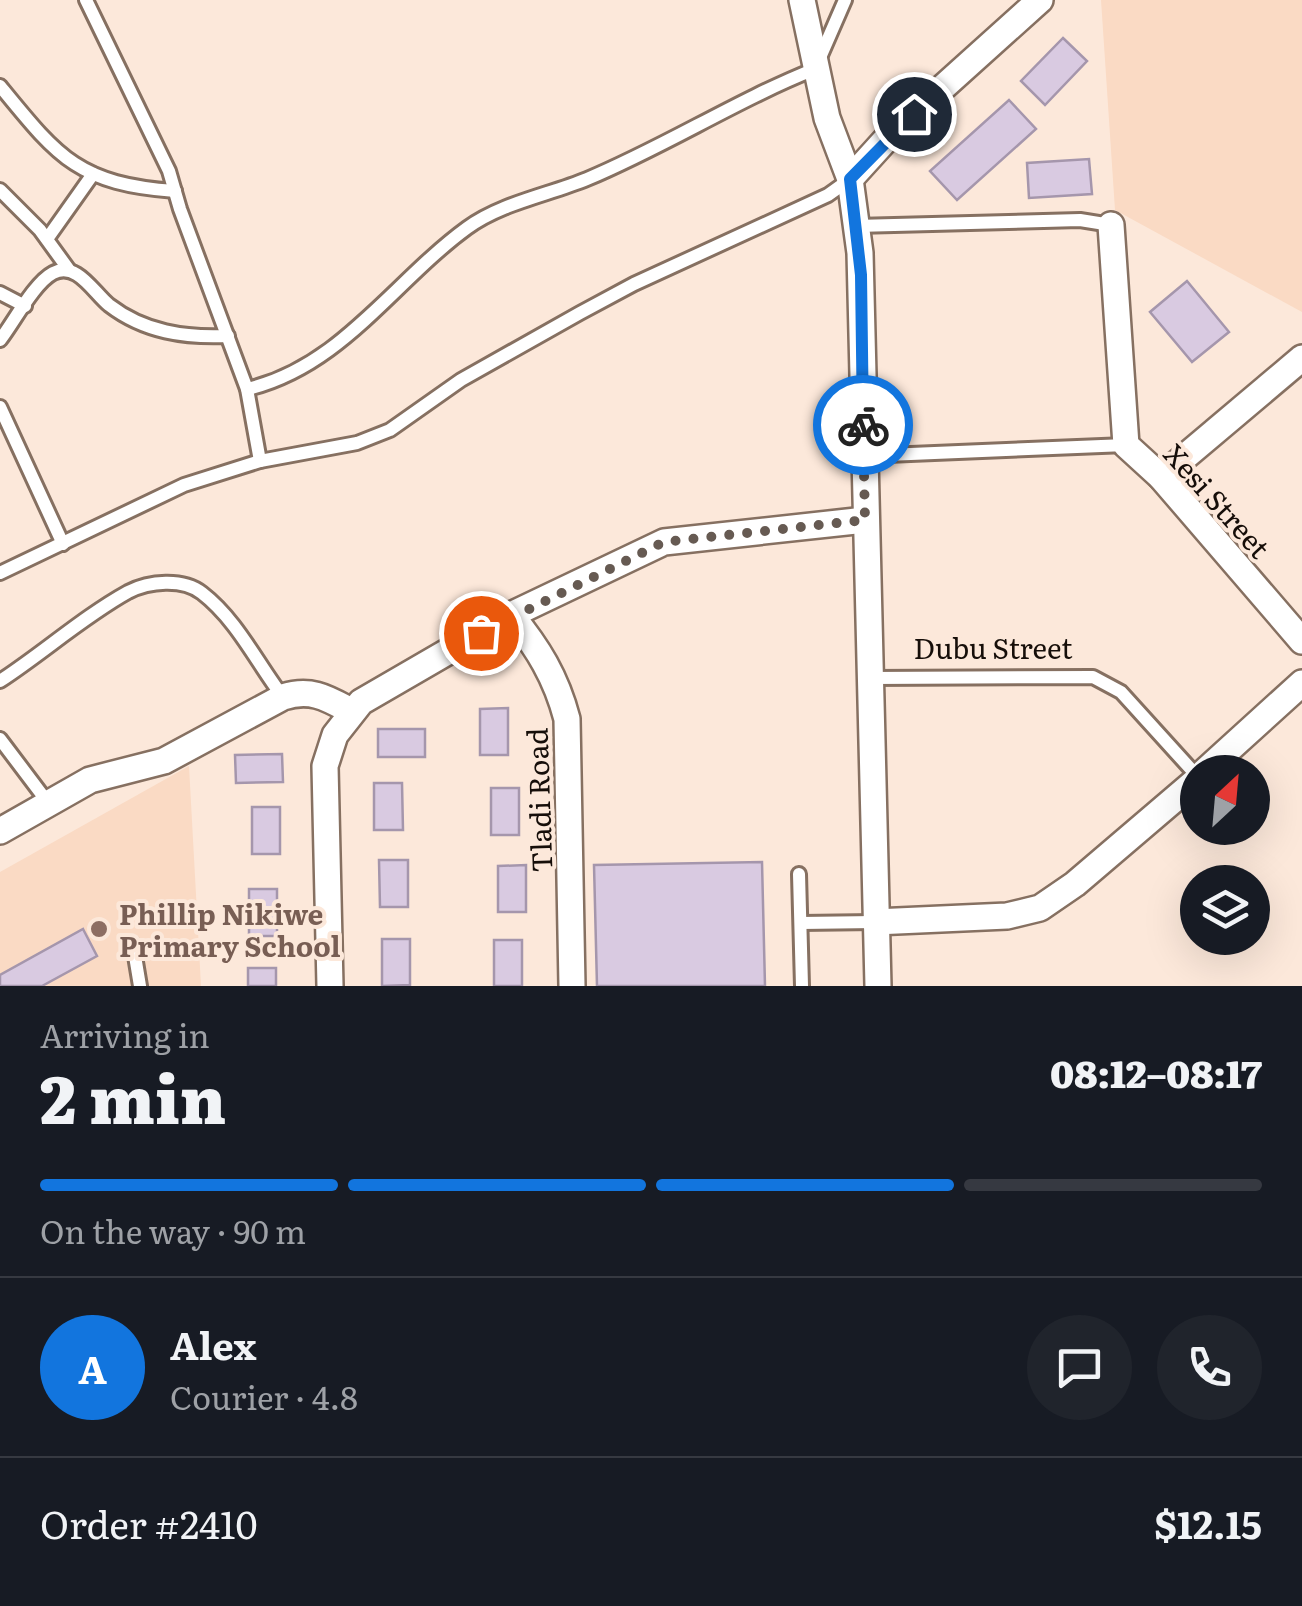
<!DOCTYPE html>
<html lang="en">
<head>
<meta charset="utf-8">
<style>
	:root { --surface:#171b24; --page:#20242c; --text:#f1f3f6; --muted:#9ea1a6; --line:#363941; --accent:#1275de }
	body { margin:0; font-family:Literata,serif; background:var(--page); color:var(--text); height:100vh; display:flex; flex-direction:column; font-size:38px; white-space:nowrap }
	* { box-sizing:border-box; margin:0 }
	p { font-size:32px; color:var(--muted) }
	.icon { flex:none; width:55px; height:55px; fill:none; stroke:currentColor; stroke-width:2; stroke-linecap:round; stroke-linejoin:round }
	.map { position:relative; height:986px; overflow:hidden }
	.side { display:flex; flex-direction:column; background:var(--surface); flex:1 }
	.side>* { flex:none }
	.needle { width:65px; rotate:26deg }
	.tools { position:absolute; left:1180px; top:755px; display:grid; gap:20px }
	.tools a { display:grid; place-items:center; width:90px; height:90px; border-radius:50%; background:var(--surface); box-shadow:0 10px 40px #0002; font-size:50px }
	.pin { position:absolute; display:grid; place-items:center; width:85px; height:85px; color:#fff; margin:-42px; border:5px solid #fff; border-radius:50%; box-shadow:0 2px 10px #0007 }
	.courier { position:absolute; display:grid; place-items:center; width:100px; height:100px; margin:-50px; border:8px solid #1275de; border-radius:50%; background:#fff; color:#222; box-shadow:0 2px 12px #0007 }
	.head em { font-style:normal; font-weight:800 }
	.head div { display:flex; flex-direction:column-reverse }
	.head { display:flex; align-items:center; justify-content:space-between; height:170px; padding:0 40px }
	h1 { font-size:65px; font-weight:800; line-height:75px }
	.bar { display:grid; grid-template-columns:repeat(4,1fr); gap:15px 10px; align-content:center; height:120px; padding:0 40px }
	.bar i { height:12px; border-radius:8px; background:var(--line) }
	.bar .selected { background:var(--accent) }
	.bar p { grid-column:span 4 }
	.line { display:flex; align-items:center; gap:25px; padding:0 40px; border-top:2px solid var(--line) }
	.line div { flex:1 }
	.round { display:grid; place-items:center; flex:none; width:105px; height:105px; border-radius:52px; background:var(--page) }
	.map>svg:first-child { display:block }
	.built { fill:#fadac4 }
	.building { fill:#d9cae1; stroke:#a596ac; stroke-width:2.5 }
	.lines { fill:none; stroke-linecap:round; stroke-linejoin:round }
	.lane-casing { stroke:#867061; stroke-width:18 }
	.street-casing { stroke:#867061; stroke-width:30 }
	.lane { stroke:#fff; stroke-width:12 }
	.street { stroke:#fff; stroke-width:25 }
	.done { stroke:#665a52; stroke-width:10; stroke-dasharray:0 18 }
	.route { stroke:#1275de; stroke-width:12 }
	.education-dot { fill:#8d6e63; stroke:#fce8da; stroke-width:4 }
	.labels { text-anchor:middle; dominant-baseline:central; stroke-width:8; stroke-linejoin:round; paint-order:stroke }
	.street-label { font-size:28px; fill:#160e09; stroke:#fce8da }
	.education-label { font-size:28px; font-weight:bold; fill:#785e54; stroke:#fce8da; text-anchor:start }
</style>
</head>
<body>
<div class="map">
<svg width="1302" height="986" viewBox="0 0 1302 986">
	<rect width="100%" height="100%" fill="#fce8da"/>
	<g class="built">
		<path d="M1101,0h201v312l-187,-102z"/>
		<path d="M189,766l12,220h-201v-114z"/>
	</g>
	<g class="building">
		<path d="M1063,38l24,23 -42,44 -24,-24z"/>
		<path d="M1009,100l27,29 -79,71 -27,-29z"/>
		<path d="M1089,159l3,35 -63,4 -2,-35z"/>
		<path d="M1187,281l42,51 -37,30 -42,-50z"/>
		<path d="M508,708v47h-28v-46z"/>
		<rect x="378" y="729" width="47" height="28"/>
		<path d="M282,754l1,28 -47,1 -1,-28z"/>
		<path d="M374,783h28l1,47h-29z"/>
		<rect x="491" y="788" width="28" height="47"/>
		<rect x="252" y="807" width="28" height="47"/>
		<path d="M379,860h29v47h-28z"/>
		<path d="M762,862l3,124h-168l-3,-121z"/>
		<path d="M526,865v47h-28v-46z"/>
		<rect x="249" y="889" width="28" height="47"/>
		<path d="M83,929l14,27 -55,30h-42v-11z"/>
		<path d="M382,939h28v46l-28,1z"/>
		<rect x="494" y="940" width="28" height="46"/>
		<rect x="248" y="968" width="28" height="18"/>
	</g>
	<g class="lines">
		<defs>
			<g id="lane">
				<path d="M86,0l83,171 11,38 67,180 13,72"/>
				<path d="M0,86c58,71 78,98 175,105"/>
				<path d="M0,190l40,40 29,40"/>
				<path d="M856,226l224,-6 31,5"/>
				<path d="M47,239l46,-65"/>
				<path d="M0,293l25,13"/>
				<path d="M0,340c14,-18 34,-57 53,-67 24,-12 40,19 56,32 35,27 76,33 119,31"/>
				<path d="M247,389c94,-22 146,-107 220,-161 34,-25 81,-33 120,-49 79,-33 150,-79 228,-110l30,-69"/>
				<path d="M0,407l63,137"/>
				<path d="M863,456l263,-11"/>
				<path d="M0,573l184,-88 76,-24 97,-18 33,-13 71,-50 119,-67 54,-29 194,-89 21,-15"/>
				<path d="M870,678l223,-1 28,15 77,85"/>
				<path d="M0,681c43,-28 83,-64 128,-89 21,-11 55,-14 74,1 35,27 55,70 81,104"/>
				<path d="M0,739l49,65"/>
				<path d="M799,874l3,112"/>
				<path d="M801,923l74,-1"/>
				<path d="M133,944l7,42"/>
			</g>
			<g id="street">
				<path d="M802,0l25,118 23,61 10,74 18,733"/>
				<path d="M850,179l40,-44 150,-135"/>
				<path d="M1111,225l15,220 35,32 141,164"/>
				<path d="M1161,477l141,-119"/>
				<path d="M511,615c27,33 45,62 56,104l5,267"/>
				<path d="M1204,772l98,-89"/>
				<path d="M0,831l90,-51 74,-19 119,-64c28,-9 44,1 68,14"/>
				<path d="M875,922l132,-6 33,-8 35,-24 123,-105"/>
				<path d="M330,986l-5,-220 10,-31 26,-33 150,-87 153,-73 201,-22"/>
			</g>
		</defs>
		<use href="#lane" class="lane-casing"/>
		<use href="#street" class="street-casing"/>
		<use href="#lane" class="lane"/>
		<use href="#street" class="street"/>
	</g>
	<g class="lines">
		<path class="done" d="M481,633l183,-91 201,-22 -2,-95"/>
		<path class="route" d="M863,425l-2,-150 -11,-96 64,-65"/>
	</g>
	<circle class="education-dot" cx="99" cy="929" r="10"/>
	<g class="labels">
		<g class="street-label">
			<text transform="translate(1218 500) rotate(48)">Xesi Street</text>
			<text x="993" y="647">Dubu Street</text>
			<text transform="translate(538 800) rotate(-92)">Tladi Road</text>
		</g>
		<g class="education-label">
			<text x="119" y="913">Phillip Nikiwe<tspan x="119" dy="32">Primary School</tspan></text>
		</g>
	</g>
</svg>
<div class="tools">
<a><svg class="needle" viewBox="-14 -14 28 28"><path d="M0-13l5 13h-10z" fill="#e53935"/><path d="M0 13l5-13h-10z" fill="#9ea1a6"/></svg></a>
<a><svg class="icon" aria-label="layers" viewBox="0 0 24 24"><path d="M12 4l9 5-9 5-9-5zM3 14l9 5 9-5"/></svg></a>
</div>
<div class="pin" style="left:481px;top:633px;background:#ea580c"><svg class="icon" aria-label="bag" viewBox="0 0 24 24"><path d="M5 8h14l-1 12H6zM9 8a3 3 0 0 1 6 0"/></svg></div>
<div class="pin" style="left:914px;top:114px;background:#1f2937"><svg class="icon" aria-label="home" viewBox="0 0 24 24"><path d="M3 11l9-7 9 7M6 9v11h12V9"/></svg></div>
<div class="courier" style="left:863px;top:425px"><svg class="icon" aria-label="bike" viewBox="0 0 24 24"><circle cx="6" cy="16" r="4"/><circle cx="18" cy="16" r="4"/><path d="M6 16l4-8h5l3 8M10 8l3 8H6M13 5h3"/></svg></div>
</div>
<section class="side">
<div class="head"><div><h1>2 min</h1><p>Arriving in</p></div><em>08:12–08:17</em></div>
<div class="bar"><i class="selected"></i><i class="selected"></i><i class="selected"></i><i></i><p>On the way · 90 m</p></div>
<div class="line" style="height:180px"><b class="round" style="background:var(--accent);color:#fff">A</b><div><b>Alex</b><p>Courier · 4.8</p></div><a class="round"><svg class="icon" aria-label="chat" viewBox="0 0 24 24"><path d="M4 5h16v11H9l-5 4z"/></svg></a><a class="round"><svg class="icon" aria-label="phone" viewBox="0 0 24 24"><path d="M5 4h4l2 5-3 2q2 4 5 5l2-3 5 2v4C11 20 4 13 5 4z"/></svg></a></div>
<div class="line" style="height:130px"><div>Order #2410</div><b>$12.15</b></div>
</section>
</body>
</html>
